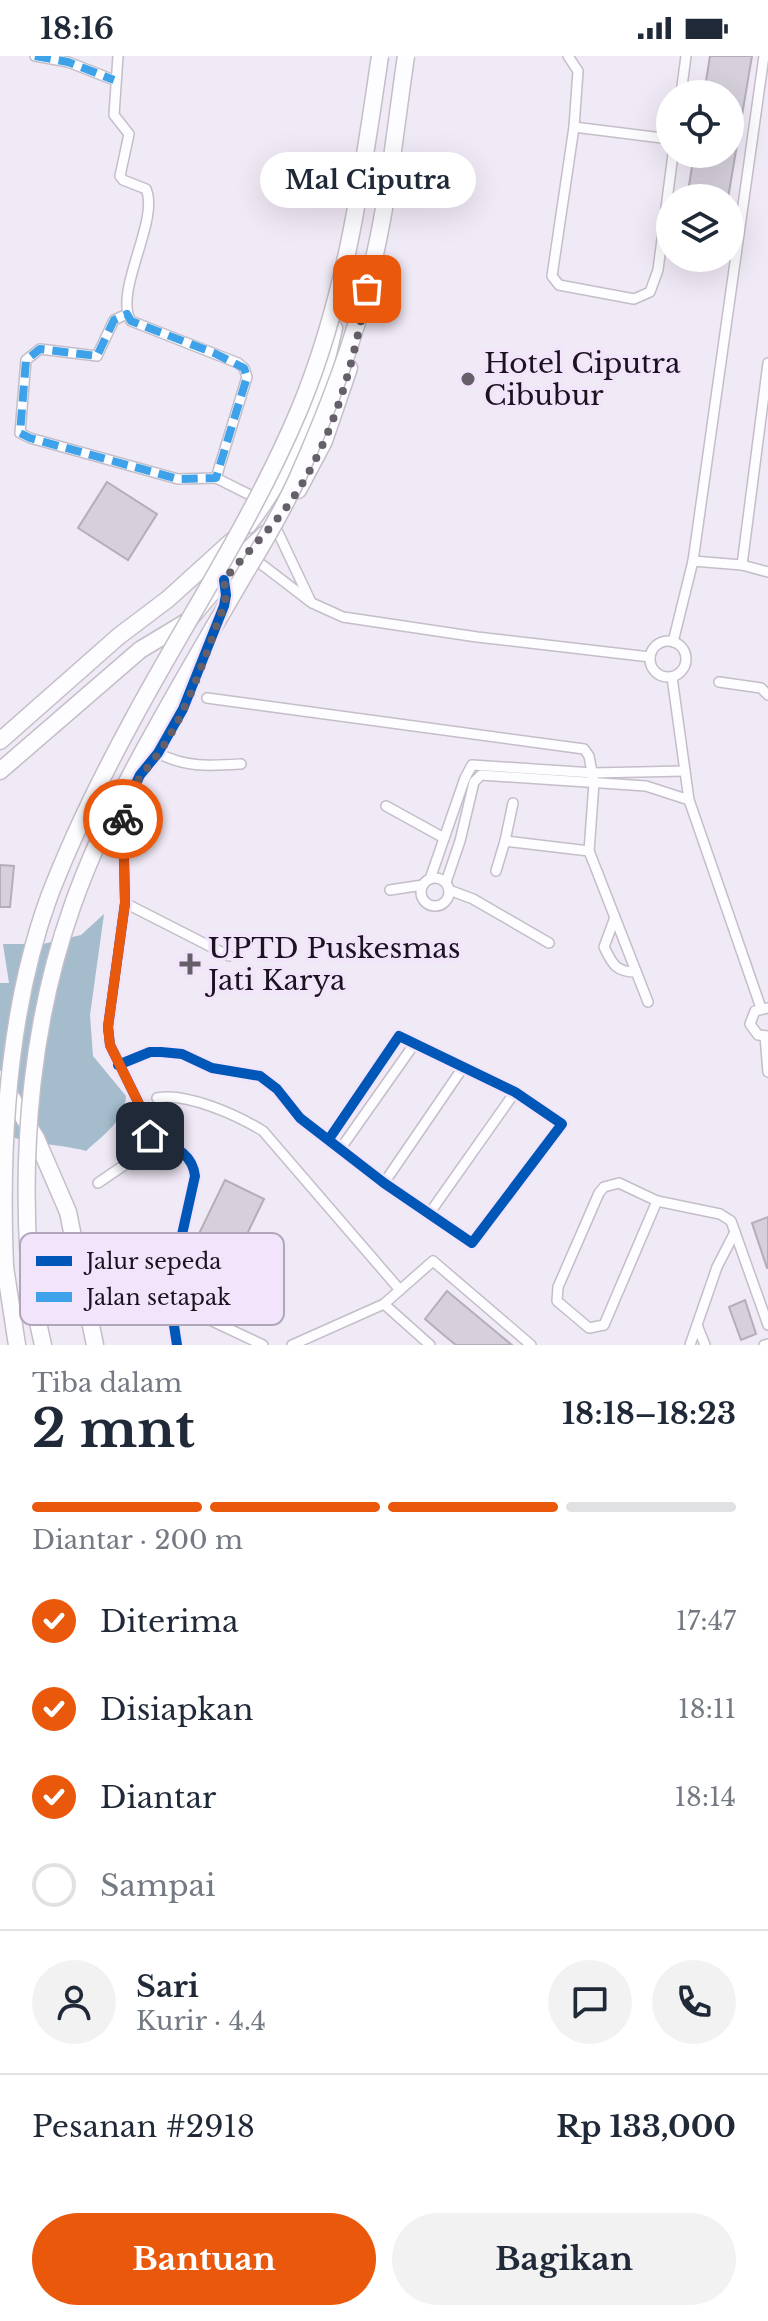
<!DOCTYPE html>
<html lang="id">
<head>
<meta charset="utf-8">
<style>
	:root { --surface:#fff; --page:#f2f2f3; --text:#1f2937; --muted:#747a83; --line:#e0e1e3; --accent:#ea580c }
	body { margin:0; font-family:"Libre Baskerville",serif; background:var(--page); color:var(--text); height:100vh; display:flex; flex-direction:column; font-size:30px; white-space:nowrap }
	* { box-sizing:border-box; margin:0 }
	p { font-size:26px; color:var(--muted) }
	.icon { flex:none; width:44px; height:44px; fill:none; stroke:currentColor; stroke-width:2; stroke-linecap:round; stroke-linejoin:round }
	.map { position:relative; height:1289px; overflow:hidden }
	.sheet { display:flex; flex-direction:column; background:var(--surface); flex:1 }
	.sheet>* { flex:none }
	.buttons { position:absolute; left:656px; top:24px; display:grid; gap:16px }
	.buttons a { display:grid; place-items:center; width:88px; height:88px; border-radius:50%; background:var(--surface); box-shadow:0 8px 32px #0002; font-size:40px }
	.pin { position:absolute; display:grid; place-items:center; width:68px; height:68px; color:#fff; margin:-34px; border-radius:16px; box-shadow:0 4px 12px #0006 }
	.courier { position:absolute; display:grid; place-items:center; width:80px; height:80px; margin:-40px; border:6px solid #ea580c; border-radius:50%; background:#fff; color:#222; box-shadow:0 2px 10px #0007 }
	.bubble { position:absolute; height:56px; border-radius:28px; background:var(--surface); box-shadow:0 8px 32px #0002; font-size:26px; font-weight:800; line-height:56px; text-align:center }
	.headline em { font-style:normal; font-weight:800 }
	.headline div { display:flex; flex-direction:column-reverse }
	.headline { display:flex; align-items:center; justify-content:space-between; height:136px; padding:0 32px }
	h1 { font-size:52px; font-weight:800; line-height:60px }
	.bar { display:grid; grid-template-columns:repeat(4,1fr); gap:12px 8px; align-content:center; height:96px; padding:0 32px }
	.bar i { height:10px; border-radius:6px; background:var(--line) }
	.bar .active { background:var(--accent) }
	.bar p { grid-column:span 4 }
	.line { display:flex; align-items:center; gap:20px; padding:0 32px; border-top:2px solid var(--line) }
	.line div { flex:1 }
	.round { display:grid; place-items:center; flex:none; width:84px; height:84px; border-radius:42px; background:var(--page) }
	ol { padding:0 32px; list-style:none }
	li { display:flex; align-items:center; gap:24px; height:88px }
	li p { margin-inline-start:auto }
	li .icon { padding:8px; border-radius:50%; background:var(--accent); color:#fff; stroke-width:4 }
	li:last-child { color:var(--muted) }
	li i { width:44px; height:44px; border:4px solid var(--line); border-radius:50% }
	.primary-button { display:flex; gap:16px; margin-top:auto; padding:16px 32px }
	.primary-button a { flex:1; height:92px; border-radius:48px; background:var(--accent); color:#fff; font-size:32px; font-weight:800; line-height:92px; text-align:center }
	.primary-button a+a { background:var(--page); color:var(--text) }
	.status { display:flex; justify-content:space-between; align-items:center; height:56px; padding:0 40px; background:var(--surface); direction:ltr }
	.status svg { height:22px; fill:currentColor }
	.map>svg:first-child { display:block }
	.water { fill:#a4bccc }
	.building { fill:#d6d0dc; stroke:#b4aeb9; stroke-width:2 }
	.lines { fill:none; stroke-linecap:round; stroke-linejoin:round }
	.street-casing { stroke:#c4bec9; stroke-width:12 }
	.highway-casing { stroke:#c4bec9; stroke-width:19 }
	.street { stroke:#fdfcfe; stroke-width:9 }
	.highway { stroke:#fdfcfe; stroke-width:16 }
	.highway-bridge-casing { stroke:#c4bec9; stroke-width:19; stroke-linecap:butt }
	.highway-bridge { stroke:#fdfcfe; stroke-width:16 }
	.quiet { stroke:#3da2ea; stroke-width:8; stroke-dasharray:16 8; stroke-linecap:butt }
	.cycleway-casing { stroke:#f1e4fb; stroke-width:15 }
	.cycleway { stroke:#0057b8; stroke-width:10 }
	.done { stroke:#655f6a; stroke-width:8; stroke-dasharray:0 14.4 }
	.route { stroke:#ea580c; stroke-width:10 }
	.poi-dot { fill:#655f6a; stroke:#f1e4fb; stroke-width:3 }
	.labels { text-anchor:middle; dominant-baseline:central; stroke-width:7; stroke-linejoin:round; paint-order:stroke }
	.poi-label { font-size:28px; fill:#1a141e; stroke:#f1e4fb; text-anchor:start }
	.key { fill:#f1e4fb; stroke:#b0a6b9; stroke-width:2 }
	.key-label { font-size:22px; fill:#1a141e }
</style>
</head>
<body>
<div class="status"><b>18:16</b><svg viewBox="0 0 49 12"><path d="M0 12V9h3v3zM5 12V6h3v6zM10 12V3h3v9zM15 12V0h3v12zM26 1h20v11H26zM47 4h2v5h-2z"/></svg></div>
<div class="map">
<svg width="768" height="1289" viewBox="0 0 768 1289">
	<rect width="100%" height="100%" fill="#f0e9f6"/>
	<path class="water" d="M104,858l-14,101 3,41 33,40c-1,25 -23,39 -40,55 -28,-8 -61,-6 -86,-19v-149h9l-6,-39h40l38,-9z"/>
	<g class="building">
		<path d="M710,0h42l-24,142h-41l7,-44h36v-60h-26z"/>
		<path d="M107,426l50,32 -29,46 -50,-32z"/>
		<path d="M0,809l14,1 -4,41h-10z"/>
		<path d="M225,1124l39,19 -33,68 -39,-19z"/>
		<path d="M768,1161v51h-1l-15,-45z"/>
		<path d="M447,1235l54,45 11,9h-56l-10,-8 -21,-18z"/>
		<path d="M745,1244l11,34 -15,6 -12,-33z"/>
	</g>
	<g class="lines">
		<defs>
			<g id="street">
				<path d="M35,0l33,6 46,18"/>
				<path d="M118,0l-4,59 15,19 -9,42 3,4 23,9c14,31 -33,103 -15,132l107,42 6,5 3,9 -31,101"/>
				<path d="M568,0l10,15 -4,56 -22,149 7,9 75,14 16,-7 8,-22 15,-116"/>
				<path d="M681,38l5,-38"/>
				<path d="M574,71l96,12"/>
				<path d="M127,258l-13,6 -17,36 -57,-7 -14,11 -6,73 10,5 148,41 38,-1"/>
				<path d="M216,422l44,22"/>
				<path d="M274,468l36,76"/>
				<path d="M252,501l60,46 31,14 134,20 173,20"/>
				<path d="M693,505l71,-505"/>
				<path d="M742,509l26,-202"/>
				<circle cx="668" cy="603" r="18"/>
				<path d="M673,586l20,-81 49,4 26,7"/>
				<path d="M672,621l17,123 72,208"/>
				<path d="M719,626l42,6 7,7"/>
				<path d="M207,642l377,51 5,7 5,27 -5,68 59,151"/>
				<path d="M158,697c28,15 53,13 83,11"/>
				<path d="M386,750l58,32"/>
				<path d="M505,785l8,-38"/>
				<path d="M496,815l9,-30 84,10"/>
				<circle cx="435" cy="836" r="14"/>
				<path d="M430,823l35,-101 7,-13 121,8 92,-2"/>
				<path d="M446,826l14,-41 14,-59 7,-7 165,11 43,14"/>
				<path d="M390,834l33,-5"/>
				<path d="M449,834l24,9 76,44"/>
				<path d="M125,847l104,53"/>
				<path d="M614,864l-10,27c8,16 11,25 32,25"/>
				<path d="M768,952l-13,3 -5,13 8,11 10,1"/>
				<path d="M765,980l3,36"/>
				<path d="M118,1009l32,-13h11l21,2 30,14 48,8 17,13 23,29 84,65 88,60 90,-119 -47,-32 -116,-56 -70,103"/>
				<path d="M157,1042c29,-6 80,17 106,33l137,159"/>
				<path d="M341,1092l74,-105"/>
				<path d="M98,1127l38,-26 14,-21"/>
				<path d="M384,1127l80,-117"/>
				<path d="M619,1127l38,18 -53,124 -15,3 -32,-27 1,-14 41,-94 5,-6z"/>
				<path d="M657,1145l63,13 11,7 37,104"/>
				<path d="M429,1158l86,-122"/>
				<path d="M384,1248l46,41"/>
				<path d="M193,1256l70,33"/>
				<path d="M697,1269l8,20"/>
				<path d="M177,1289l-6,-39 2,-31 22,-99c-3,-25 -24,-30 -45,-40l-10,-30 -30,-61 -2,-18 17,-124 -2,-92 17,-36 18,-22 25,-44 23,-57"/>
				<path d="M292,1289l92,-41 49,-43 98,84"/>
				<path d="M690,1289l27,-78 18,-35"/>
				<path d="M764,1289l4,-1"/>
			</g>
			<g id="highway">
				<path d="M298,434l26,-49 25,-73"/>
				<path d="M248,469c44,-56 72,-128 86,-197"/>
				<path d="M0,685l119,-105 49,-37 64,-58"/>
				<path d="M0,715l140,-121 48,-29 58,-69 19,-18"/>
				<path d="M0,1023l36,59 32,74 27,133"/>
				<path d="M29,1208l6,45 8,36"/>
				<path d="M5,1211l12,78"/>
			</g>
		</defs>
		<use href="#street" class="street-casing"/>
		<use href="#highway" class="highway-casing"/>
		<use href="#street" class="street"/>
		<use href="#highway" class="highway"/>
		<defs>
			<g id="highway-bridge">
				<path d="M29,1208c-8,-119 3,-244 43,-357 21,-60 51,-120 82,-175 29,-53 60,-105 90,-157 19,-31 38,-63 53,-96 29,-65 55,-131 72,-200 19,-73 26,-149 37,-223"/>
				<path d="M5,1211c-5,-121 2,-255 44,-370 23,-60 52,-119 83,-176 56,-104 122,-203 168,-313 47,-114 62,-231 80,-352"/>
			</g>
		</defs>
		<use href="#highway-bridge" class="highway-bridge-casing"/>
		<use href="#highway-bridge" class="highway-bridge"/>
		<g class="quiet">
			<path d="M35,0l33,6 46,18"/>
			<path d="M127,258l4,7 83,32 30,15 3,9 -31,101 -38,1 -148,-41 -10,-5 6,-73 14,-11 57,7 17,-36z"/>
		</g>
		<defs>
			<g id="cycleway">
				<path d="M118,1009l32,-13h11l21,2 30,14 48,8 17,13 23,29 84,65 88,60 90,-119 -47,-32 -116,-56 -70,103"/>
				<path d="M177,1289l-6,-39 2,-31 22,-99c-3,-25 -24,-30 -45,-40l-10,-30 -30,-61 -2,-18 17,-124 -2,-92 17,-36 18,-22 25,-44 41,-103 2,-11 -2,-15"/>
			</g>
		</defs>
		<use href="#cycleway" class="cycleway-casing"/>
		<use href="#cycleway" class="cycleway"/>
	</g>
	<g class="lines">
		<path class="done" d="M123,763c0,-25 22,-47 35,-65 31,-44 47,-99 66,-148l2,-11 -2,-15c22,-27 47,-51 67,-79 43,-62 63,-139 76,-212"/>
		<path class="route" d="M123,763l2,84 -17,124 2,18 30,61 10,30"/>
	</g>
	<g class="poi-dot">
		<circle cx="468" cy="323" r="8"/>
		<path d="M186 896h8v8h8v8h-8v8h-8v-8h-8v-8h8z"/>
	</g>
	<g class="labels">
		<g class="poi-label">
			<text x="484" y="307">Hotel Ciputra<tspan x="484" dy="32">Cibubur</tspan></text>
			<text x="208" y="892">UPTD Puskesmas<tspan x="208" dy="32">Jati Karya</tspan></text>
		</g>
	</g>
	<rect x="20" y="1177" width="264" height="92" rx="12" class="key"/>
	<rect x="36" y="1200" width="36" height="10" fill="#0057b8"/>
	<rect x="36" y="1236" width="36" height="10" fill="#3da2ea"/>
	<g class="key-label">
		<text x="86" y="1213">Jalur sepeda</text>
		<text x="86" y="1249">Jalan setapak</text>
	</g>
</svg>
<div class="buttons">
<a><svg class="icon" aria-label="locate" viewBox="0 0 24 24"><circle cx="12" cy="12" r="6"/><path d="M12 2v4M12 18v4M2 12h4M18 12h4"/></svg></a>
<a><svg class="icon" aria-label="layers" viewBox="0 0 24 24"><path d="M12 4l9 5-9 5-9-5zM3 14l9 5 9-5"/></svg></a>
</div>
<div class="pin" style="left:367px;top:233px;background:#ea580c"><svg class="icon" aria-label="bag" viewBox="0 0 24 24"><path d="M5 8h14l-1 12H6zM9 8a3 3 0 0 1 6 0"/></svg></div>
<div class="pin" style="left:150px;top:1080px;background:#1f2937"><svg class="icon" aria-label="home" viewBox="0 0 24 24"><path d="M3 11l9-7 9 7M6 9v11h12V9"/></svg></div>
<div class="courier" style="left:123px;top:763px"><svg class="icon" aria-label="bike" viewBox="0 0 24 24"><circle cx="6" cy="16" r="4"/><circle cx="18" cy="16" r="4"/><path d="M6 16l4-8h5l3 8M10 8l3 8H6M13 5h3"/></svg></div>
<div class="bubble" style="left:260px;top:96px;width:216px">Mal Ciputra</div>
</div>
<section class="sheet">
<div class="headline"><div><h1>2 mnt</h1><p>Tiba dalam</p></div><em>18:18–18:23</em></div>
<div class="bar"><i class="active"></i><i class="active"></i><i class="active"></i><i></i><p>Diantar · 200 m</p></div>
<ol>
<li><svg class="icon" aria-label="check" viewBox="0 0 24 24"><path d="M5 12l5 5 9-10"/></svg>Diterima<p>17:47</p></li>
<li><svg class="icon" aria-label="check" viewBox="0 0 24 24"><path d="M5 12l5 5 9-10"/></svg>Disiapkan<p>18:11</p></li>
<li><svg class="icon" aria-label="check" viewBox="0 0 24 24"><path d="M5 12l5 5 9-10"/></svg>Diantar<p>18:14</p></li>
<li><i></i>Sampai</li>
</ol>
<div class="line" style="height:144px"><a class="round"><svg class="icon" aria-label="person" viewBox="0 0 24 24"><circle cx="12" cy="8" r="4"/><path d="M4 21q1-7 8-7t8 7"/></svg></a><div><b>Sari</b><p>Kurir · 4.4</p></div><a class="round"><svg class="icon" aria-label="chat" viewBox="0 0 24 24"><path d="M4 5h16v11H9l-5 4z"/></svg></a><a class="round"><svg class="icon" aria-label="phone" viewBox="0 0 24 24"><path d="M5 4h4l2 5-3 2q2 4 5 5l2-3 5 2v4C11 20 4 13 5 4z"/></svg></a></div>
<div class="line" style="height:104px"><div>Pesanan #2918</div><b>Rp 133,000</b></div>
<div class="primary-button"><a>Bantuan</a><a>Bagikan</a></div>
</section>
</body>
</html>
